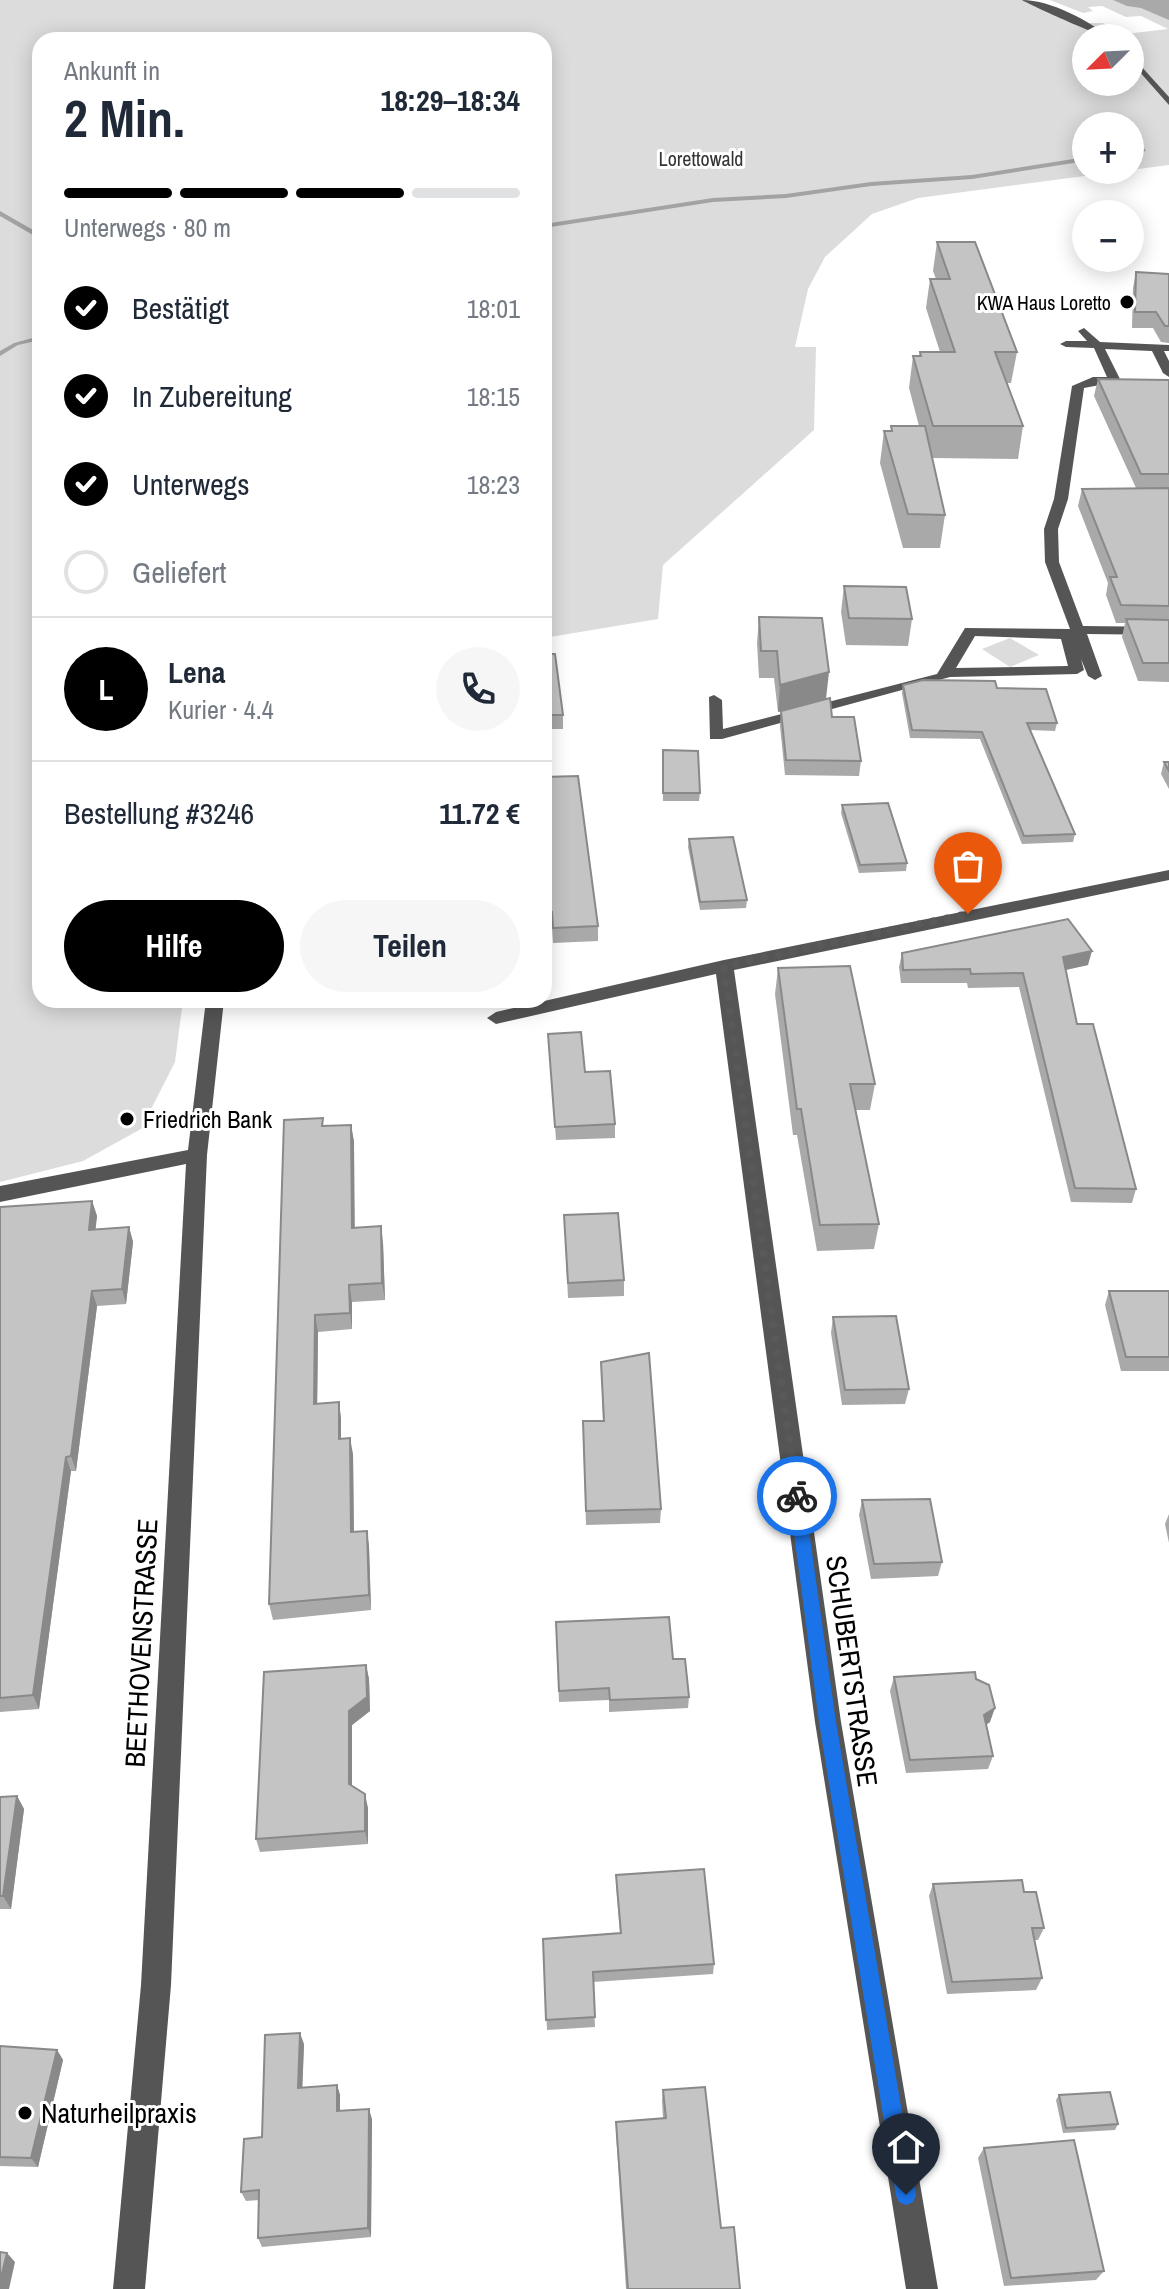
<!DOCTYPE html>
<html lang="de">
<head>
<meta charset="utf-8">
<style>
	:root { --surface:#fff; --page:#f6f6f7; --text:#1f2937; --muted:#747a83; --line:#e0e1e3; --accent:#000 }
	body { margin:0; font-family:"Archivo Narrow",sans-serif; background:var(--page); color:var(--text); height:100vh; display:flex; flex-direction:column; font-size:30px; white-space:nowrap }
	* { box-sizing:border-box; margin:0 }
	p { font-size:26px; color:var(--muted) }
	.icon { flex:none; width:44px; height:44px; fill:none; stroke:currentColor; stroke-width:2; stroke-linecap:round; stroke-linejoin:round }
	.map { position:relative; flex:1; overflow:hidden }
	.details { position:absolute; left:32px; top:32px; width:520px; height:976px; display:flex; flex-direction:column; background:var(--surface); border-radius:24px; box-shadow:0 4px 20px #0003 }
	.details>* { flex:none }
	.needle { width:52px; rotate:246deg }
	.controls { position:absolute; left:1072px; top:24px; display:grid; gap:16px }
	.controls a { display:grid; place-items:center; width:72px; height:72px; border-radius:50%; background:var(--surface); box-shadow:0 4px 20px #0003; font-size:40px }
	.pin { position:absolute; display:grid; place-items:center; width:68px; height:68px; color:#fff; margin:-82px -34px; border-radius:50% 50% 50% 0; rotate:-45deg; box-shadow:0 0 8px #0007 }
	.pin .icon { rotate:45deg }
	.courier { position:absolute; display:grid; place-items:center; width:80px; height:80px; margin:-40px; border:6px solid #1a73e8; border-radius:50%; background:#fff; color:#222; box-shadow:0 2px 10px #0007 }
	.head em { font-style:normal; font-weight:800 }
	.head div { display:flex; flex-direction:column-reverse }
	.head { display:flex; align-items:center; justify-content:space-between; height:136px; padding:0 32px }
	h1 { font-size:52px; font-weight:800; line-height:60px }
	.bar { display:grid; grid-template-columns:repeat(4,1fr); gap:12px 8px; align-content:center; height:96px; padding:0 32px }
	.bar i { height:10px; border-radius:6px; background:var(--line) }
	.bar .on { background:var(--accent) }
	.bar p { grid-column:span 4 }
	.line { display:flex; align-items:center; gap:20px; padding:0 32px; border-top:2px solid var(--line) }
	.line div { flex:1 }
	.round { display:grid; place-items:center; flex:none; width:84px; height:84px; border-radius:42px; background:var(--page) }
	ol { padding:0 32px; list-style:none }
	li { display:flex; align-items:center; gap:24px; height:88px }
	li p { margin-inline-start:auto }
	li .icon { padding:8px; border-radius:50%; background:var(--accent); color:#fff; stroke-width:4 }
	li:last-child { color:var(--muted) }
	li i { width:44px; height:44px; border:4px solid var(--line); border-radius:50% }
	.action { display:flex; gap:16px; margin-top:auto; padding:16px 32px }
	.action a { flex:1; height:92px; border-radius:48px; background:var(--accent); color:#fff; font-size:32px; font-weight:800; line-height:92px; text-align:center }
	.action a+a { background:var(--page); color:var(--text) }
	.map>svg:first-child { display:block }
	.green { fill:#dcdcdc; fill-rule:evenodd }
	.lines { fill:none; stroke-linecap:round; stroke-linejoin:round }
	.stream { fill:#a3a3a3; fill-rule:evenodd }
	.minor { fill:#555; fill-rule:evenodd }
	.wall { fill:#a9a9a9 }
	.shaded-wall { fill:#898989 }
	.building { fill:#c4c4c4; stroke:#898989; stroke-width:2 }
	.route { fill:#1a73e8 }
	.done { stroke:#595959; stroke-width:8; stroke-dasharray:0 14.4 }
	.poi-dot { fill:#000; stroke:#fff; stroke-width:3 }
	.labels { text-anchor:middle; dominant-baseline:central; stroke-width:6; stroke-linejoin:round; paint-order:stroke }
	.far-park-label { font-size:20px; fill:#333; stroke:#fff }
	.far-poi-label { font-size:20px; fill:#000; stroke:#fff; text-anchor:end }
	.poi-label { font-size:24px; fill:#000; stroke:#fff; text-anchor:start }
	.near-street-label { font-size:28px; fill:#000; stroke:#fff }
	.near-poi-label { font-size:28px; fill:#000; stroke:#fff; text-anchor:start }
</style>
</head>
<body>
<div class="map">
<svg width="1169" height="2289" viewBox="0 0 1169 2289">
	<rect width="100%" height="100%" fill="#fff"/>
	<g class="green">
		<path d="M0,0h1026l56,23h21l22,11 43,-5 -27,-13 -15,1 -24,-11 -14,1 5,4 -10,2 -33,-13h119v165l-251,33 -46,16 -47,43 -17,32 -13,58h21l-2,83 -151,135 -5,54 -114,19v-598h-504v960h143l-8,62 -34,67 -58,32 -83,21zM1086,38h44v44h-44zM1086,126h44v44h-44z"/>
		<path d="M1010,638l29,17 -29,12 -28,-18z"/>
	</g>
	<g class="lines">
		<g class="stream">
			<path d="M1144,148l2,3 -16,4v-4z"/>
			<path d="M1086,157v4l-114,18 -101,7 -85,12 -73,4 -169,26v-4l169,-26 73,-4 85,-12 101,-7z"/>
			<path d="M0,211l40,23v5l-40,-23z"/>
			<path d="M40,336v4l-22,5 -18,11v-5l14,-8z"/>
		</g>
		<g class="minor">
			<path d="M1022,0c29,0 67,21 89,38 -8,0 -79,-32 -89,-38z"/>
			<path d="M1130,54l39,43v8l-39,-44z"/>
			<path d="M1084,328l16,14 69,3v6h-5l5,10v16l-6,-4 -11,-22 -47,-2 16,32 -37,7 -16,111 -10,30 1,33 24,64 86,1v8l-82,-1 15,42 -7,4 -7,-4 -7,-17 3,11 -7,4 -127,3 -228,62h-12l-1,-42 5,-2 8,5 1,29 214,-55 28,-46 105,1 -25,-67 -1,-33 10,-30 18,-113 21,-9h14l-13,-29 -28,-1 -6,-3 6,-3h21l-9,-10zM975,636l86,3 7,27 -112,2z"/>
			<path d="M1169,870v10l-435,90 107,752 97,567h-32l-91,-567 -99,-748 -220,50 -9,-6 9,-6 228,-52z"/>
			<path d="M206,1000h18l-17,155 -36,830 -26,304h-32l28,-304 45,-821 -186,38v-16l188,-36z"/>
		</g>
	</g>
	<g class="wall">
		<path d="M1113,0h56v20l-28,-12 -14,-2z"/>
		<path d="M937,242l80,110 -6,31h-4l16,43 -5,33 -86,-1 13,57 -5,33h-37l-23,-85 4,-32h7v-5h28l-10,-38 4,-32h6l1,-4h20l-14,-44 4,-29h6l-3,-8z"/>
		<path d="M1136,272l33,2v69l-8,-1 -8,-14h-21l1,-40z"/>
		<path d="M1098,379l71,1v302l-31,-1 -16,-44 3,-14h-9l-10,-28 2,-12 -30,-77 4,-17 54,-1 -42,-92z"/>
		<path d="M844,586l68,33 -4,27 -62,-1 -5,-33z"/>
		<path d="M759,617l67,82 6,18 29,44 -2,15 -74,-1 -5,-49 1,-15 27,-7 -30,8 -4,-34h-15l-2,-35z"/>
		<path d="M544,654l19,61v14h-19z"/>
		<path d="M903,685l94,3 60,35 -2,8 -25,-1 45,104 -2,8 -51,2 -42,-105 -70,-1 -8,-45z"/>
		<path d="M663,750l37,43 -1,8h-36z"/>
		<path d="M1164,762h5v27l-8,-15z"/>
		<path d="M842,805l65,58 -1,8 -47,2 -18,-60z"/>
		<path d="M689,839l58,61 -1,8 -46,2 -12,-63z"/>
		<path d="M544,855l54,71v15l-45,2 -1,-16 -8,1z"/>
		<path d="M902,953l186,12 -22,5 11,54 59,165 -4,14 -61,-1 -52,-215 -51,1 -1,-5h-66l-2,-16z"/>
		<path d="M778,968l97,116 -5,26h-15l24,114 -5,25 -57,2 -20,-116h-4l-18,-141z"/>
		<path d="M319,1000h54v3l-53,2z"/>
		<path d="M548,1034l37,38 30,52v14l-59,2z"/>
		<path d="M351,1125l3,17v86l29,15 2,57 -33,2v27l-34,3 -1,72 22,-2 2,17v19l12,16 1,78 13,-1 2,16 2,63 -98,10 -4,-16 55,-478z"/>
		<path d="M92,1201l5,15 -2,13 34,-2 4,15 -7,62 -29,2 -21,165h-5l-32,238 -39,3v-505z"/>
		<path d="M564,1215l60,65v16l-56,2z"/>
		<path d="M1109,1291h60v80h-48l-16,-66z"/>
		<path d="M833,1317l76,72 -4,15 -63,1 -11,-72z"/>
		<path d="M601,1362l60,147 -1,14 -74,2 -3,-90 20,-14z"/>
		<path d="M862,1500l80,62 -4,14 -67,3 -12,-64z"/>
		<path d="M1169,1514v29l-4,-19z"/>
		<path d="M556,1622l117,37 16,38 -1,11 -79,4v-12l-50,2z"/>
		<path d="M366,1665l3,14 1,32 -18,14v61l16,22v36l-108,8 -4,-13z"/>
		<path d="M894,1677l82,2 14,43 -4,3 7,31 -5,13 -82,4 -16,-82z"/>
		<path d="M17,1796l7,13 -13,100h-11v-112z"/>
		<path d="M616,1875l98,89 -1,10 -120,8 2,45 -48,3 -4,-91 77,-6 -4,-48z"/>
		<path d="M933,1884l91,8 20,36 -6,12h-4l8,38 -6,12 -89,4 -18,-98z"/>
		<path d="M304,2044l-2,44 35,-3 3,10v16l32,8 -1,118 -109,10 -4,-9 1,-38 -13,1 -5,-9 21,-55z"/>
		<path d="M0,2046l57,4 6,10 -25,107 -38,-1z"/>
		<path d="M663,2090l58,138 19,61h-114l-10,-157v-10l47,-4 -1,-17z"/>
		<path d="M1059,2095l59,29 -3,6 -52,3 -7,-33z"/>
		<path d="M984,2148l120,123 -8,9 -92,6 -26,-128z"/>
	</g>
	<g class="shaded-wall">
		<path d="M829,672l-3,27 -48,13 2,-27z"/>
		<path d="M1092,951l-4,14 -28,6 3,-14z"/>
		<path d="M351,1125l3,17 1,103 -3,-17z"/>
		<path d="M92,1201l5,15 -3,29 -5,-15z"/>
		<path d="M381,1226l2,17 2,57 -3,-17z"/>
		<path d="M129,1227l4,15 -7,62 -4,-15z"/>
		<path d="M349,1285l3,17v27l-2,-16z"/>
		<path d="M92,1291l5,15 -21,165 -5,-15z"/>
		<path d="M315,1315l3,17 -1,89 -3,-17z"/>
		<path d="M339,1402l2,17v36l-2,-16z"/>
		<path d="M350,1438l3,16 1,94 -3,-16z"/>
		<path d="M66,1457l5,14 -32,238 -6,-14z"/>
		<path d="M367,1531l2,16 2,63 -2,-15z"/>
		<path d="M366,1665l3,14 1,32 -18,14v72l-3,-13v-73z"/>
		<path d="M995,1708l-5,14 -11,7 5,-14z"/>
		<path d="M365,1794l3,14v36l-3,-13z"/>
		<path d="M17,1796l7,13 -13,100 -8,-13z"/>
		<path d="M300,2033l4,11 -2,54 -4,-10z"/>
		<path d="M57,2050l6,10 -25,107 -7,-9z"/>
		<path d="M337,2085l3,10v26l-3,-10z"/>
		<path d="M369,2109l3,10 -1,118 -3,-9z"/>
		<path d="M7,2253l8,9 -6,27h-9v-8z"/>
	</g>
	<g class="building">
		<path d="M937,242h38l42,110h-22l28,74h-90l-20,-70h8l-1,-4h35l-25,-73h20z"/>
		<path d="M1136,272l33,2v52h-4l-9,-14h-21z"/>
		<path d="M1098,379l71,1v94h-28z"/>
		<path d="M891,426h34l20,89 -37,-1 -24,-83h8z"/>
		<path d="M1169,488v118l-48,-1 -11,-28h7l-35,-88z"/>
		<path d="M844,586l62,1 6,32 -63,-1z"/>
		<path d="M759,617l63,1 7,54 -49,13 -3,-34h-16z"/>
		<path d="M1126,619l43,1v43h-26z"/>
		<path d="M544,654h11l8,61h-19z"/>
		<path d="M923,680l72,1 2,7 49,1 11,34h-30l48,111 -51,2 -42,-104 -70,-2 -9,-45z"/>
		<path d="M830,698l2,19h22l7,44 -75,-1 -5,-49z"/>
		<path d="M663,750l35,1 2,42h-37z"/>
		<path d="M1164,762h5v9z"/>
		<path d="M578,776l20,150 -45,2 -1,-16h-8v-57h2l-2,-78z"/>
		<path d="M888,803l19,60 -47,2 -18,-60z"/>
		<path d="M733,837l14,63 -47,2 -11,-63z"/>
		<path d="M1068,919l24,32 -29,6 14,67h16l43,165 -61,-1 -52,-215 -52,1 -1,-5 -67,1 -1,-17z"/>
		<path d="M850,966l25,118h-25l29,140 -59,1 -19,-116h-4l-19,-141z"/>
		<path d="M581,1032l4,40 25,-1 5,53 -60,3 -7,-93z"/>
		<path d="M323,1118l-1,8 29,-1 1,103 29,-2 1,57 -33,2 1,28 -35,2 -1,89 25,-2v37l11,-1 1,94 16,-1 2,64 -100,9 15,-484z"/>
		<path d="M92,1201l-3,29 40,-3 -7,62 -30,2 -21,165 -5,1 -33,238 -33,3v-491z"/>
		<path d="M618,1213l6,67 -56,3 -4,-68z"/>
		<path d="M1109,1291h60v66h-43z"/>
		<path d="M896,1316l13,73 -64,1 -12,-73z"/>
		<path d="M649,1353l12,156 -75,2 -3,-90h21l-3,-59z"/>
		<path d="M930,1499l12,63 -68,2 -12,-64z"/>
		<path d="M669,1617l4,42h12l4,38 -79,3 -1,-12 -50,3 -3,-69z"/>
		<path d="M366,1665l1,32 -18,14v73l16,10v37l-109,8 8,-167z"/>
		<path d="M975,1672l1,7 13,6 6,23 -11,7 9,41 -83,4 -16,-83z"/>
		<path d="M17,1796l-14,100h-3v-99z"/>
		<path d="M704,1869l10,95 -121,8 2,45 -49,3 -3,-81 78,-6 -5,-58z"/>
		<path d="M1022,1880l2,12h12l8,36h-12l10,50 -90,4 -19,-98z"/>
		<path d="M300,2033l-2,55 39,-3v26l32,-2 -1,119 -110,10 1,-48 -18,2 3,-53 18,-2 3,-102z"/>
		<path d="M0,2046l57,4 -26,108 -31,-1z"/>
		<path d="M705,2087l16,141 13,-1 6,62h-112l-12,-167 50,-4 -3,-28z"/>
		<path d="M1110,2092l8,32 -52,4 -7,-33z"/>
		<path d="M1074,2140l30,131 -93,7 -27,-130z"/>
		<path d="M0,2252l7,1 -7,28z"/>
	</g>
	<path class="route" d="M797,1489l7,7 32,226 80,473 -3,7 -7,3 -7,-3 -3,-7 -77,-473 -30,-226z"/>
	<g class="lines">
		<path class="done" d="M797,1496l-73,-530 244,-52"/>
	</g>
	<g class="poi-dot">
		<circle cx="1127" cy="302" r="8"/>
		<circle cx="127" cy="1119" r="8"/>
		<circle cx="25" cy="2113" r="8"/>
	</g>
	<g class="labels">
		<g class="far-park-label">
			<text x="701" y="158">Lorettowald</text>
		</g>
		<g class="far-poi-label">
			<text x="1111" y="302">KWA Haus Loretto</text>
		</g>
		<g class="poi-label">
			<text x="143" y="1119">Friedrich Bank</text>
		</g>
		<g class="near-street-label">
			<text transform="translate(141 1643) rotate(-87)">BEETHOVENSTRASSE</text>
			<text transform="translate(852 1671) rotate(82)">SCHUBERTSTRASSE</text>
		</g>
		<g class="near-poi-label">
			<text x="41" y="2113">Naturheilpraxis</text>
		</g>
	</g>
</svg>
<div class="controls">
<a><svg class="needle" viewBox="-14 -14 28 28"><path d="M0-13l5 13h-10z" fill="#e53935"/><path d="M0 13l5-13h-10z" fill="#747a83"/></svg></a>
<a>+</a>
<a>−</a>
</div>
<div class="pin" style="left:968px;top:914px;background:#ea580c"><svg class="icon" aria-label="bag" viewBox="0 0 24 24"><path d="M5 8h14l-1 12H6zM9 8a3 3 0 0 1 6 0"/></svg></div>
<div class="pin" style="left:906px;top:2195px;background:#1f2937"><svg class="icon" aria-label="home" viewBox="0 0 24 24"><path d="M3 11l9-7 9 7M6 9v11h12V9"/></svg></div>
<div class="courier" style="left:797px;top:1496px"><svg class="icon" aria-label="bike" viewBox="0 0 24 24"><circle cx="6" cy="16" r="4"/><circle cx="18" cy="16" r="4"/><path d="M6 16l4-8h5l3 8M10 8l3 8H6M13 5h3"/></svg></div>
<section class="details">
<div class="head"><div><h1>2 Min.</h1><p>Ankunft in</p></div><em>18:29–18:34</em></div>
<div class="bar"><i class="on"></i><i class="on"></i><i class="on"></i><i></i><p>Unterwegs · 80 m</p></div>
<ol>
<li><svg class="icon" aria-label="check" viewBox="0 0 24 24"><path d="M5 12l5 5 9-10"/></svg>Bestätigt<p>18:01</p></li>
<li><svg class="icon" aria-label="check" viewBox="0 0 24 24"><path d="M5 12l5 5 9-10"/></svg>In Zubereitung<p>18:15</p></li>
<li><svg class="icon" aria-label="check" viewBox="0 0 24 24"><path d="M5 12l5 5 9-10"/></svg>Unterwegs<p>18:23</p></li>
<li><i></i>Geliefert</li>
</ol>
<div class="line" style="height:144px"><b class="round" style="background:var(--accent);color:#fff">L</b><div><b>Lena</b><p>Kurier · 4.4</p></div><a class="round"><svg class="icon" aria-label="phone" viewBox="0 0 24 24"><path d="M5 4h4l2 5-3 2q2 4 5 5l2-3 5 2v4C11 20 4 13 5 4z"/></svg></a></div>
<div class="line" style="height:104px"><div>Bestellung #3246</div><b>11.72 €</b></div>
<div class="action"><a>Hilfe</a><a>Teilen</a></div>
</section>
</div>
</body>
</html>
